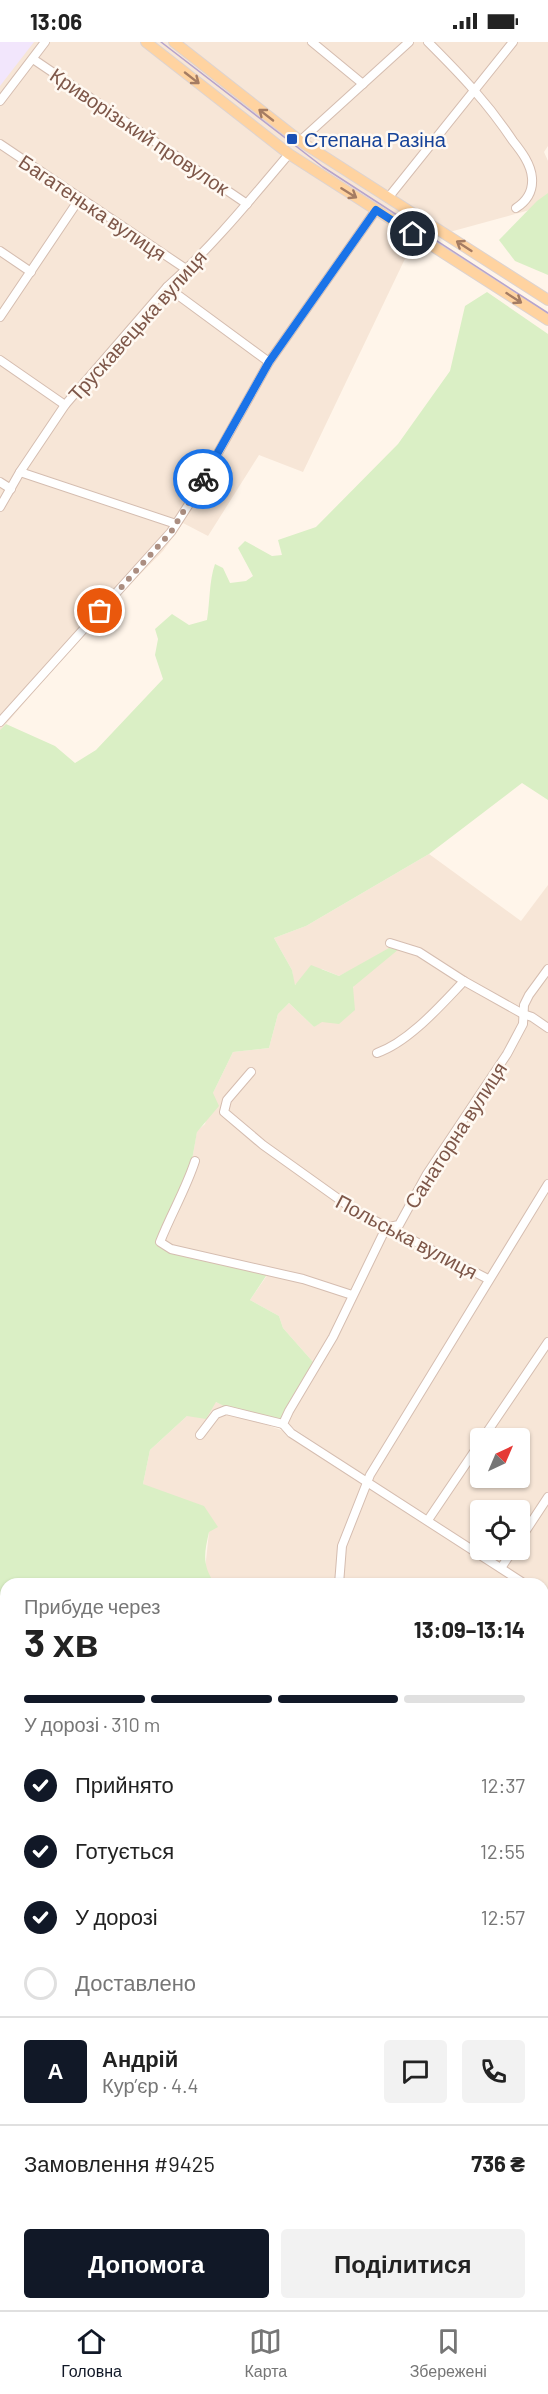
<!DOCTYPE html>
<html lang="uk">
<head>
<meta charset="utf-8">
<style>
	:root { --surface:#fff; --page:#f2f2f2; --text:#222; --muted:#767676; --line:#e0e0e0; --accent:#111827 }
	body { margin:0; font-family:Barlow,sans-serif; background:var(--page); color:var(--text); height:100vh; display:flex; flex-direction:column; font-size:22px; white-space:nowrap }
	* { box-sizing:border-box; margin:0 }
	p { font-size:20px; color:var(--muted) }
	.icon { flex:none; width:33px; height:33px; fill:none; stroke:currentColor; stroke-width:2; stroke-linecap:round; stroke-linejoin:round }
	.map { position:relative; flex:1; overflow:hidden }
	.panel { position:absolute; left:0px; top:1536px; width:549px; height:732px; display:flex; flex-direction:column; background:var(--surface); border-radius:18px 18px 0 0; box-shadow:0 2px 4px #0004 }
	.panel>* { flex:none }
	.needle { width:39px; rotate:44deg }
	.fabs { position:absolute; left:470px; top:1386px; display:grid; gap:12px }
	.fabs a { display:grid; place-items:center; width:60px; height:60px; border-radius:6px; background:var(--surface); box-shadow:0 2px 4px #0004; font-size:30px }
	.pin { position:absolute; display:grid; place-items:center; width:51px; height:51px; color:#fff; margin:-26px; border:3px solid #fff; border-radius:50%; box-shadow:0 2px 6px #0007 }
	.courier { position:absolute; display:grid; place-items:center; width:60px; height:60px; margin:-30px; border:4px solid #1a73e8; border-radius:50%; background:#fff; color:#222; box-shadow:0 2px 8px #0007 }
	.head em { font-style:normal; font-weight:700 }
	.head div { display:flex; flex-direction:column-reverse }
	.head { display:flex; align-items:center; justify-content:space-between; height:102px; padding:0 24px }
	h1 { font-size:39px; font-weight:700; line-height:45px }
	.bar { display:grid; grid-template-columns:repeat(4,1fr); gap:9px 6px; align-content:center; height:72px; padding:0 24px }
	.bar i { height:8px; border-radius:4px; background:var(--line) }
	.bar .on { background:var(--accent) }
	.bar p { grid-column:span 4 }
	.line { display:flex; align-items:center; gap:15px; padding:0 24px; border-top:2px solid var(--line) }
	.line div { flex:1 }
	.round { display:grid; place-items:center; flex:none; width:63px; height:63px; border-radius:6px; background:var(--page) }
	ol { padding:0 24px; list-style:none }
	li { display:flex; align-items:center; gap:18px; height:66px }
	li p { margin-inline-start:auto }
	li .icon { padding:6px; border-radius:50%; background:var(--accent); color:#fff; stroke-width:4 }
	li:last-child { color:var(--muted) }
	li i { width:33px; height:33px; border:3px solid var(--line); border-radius:50% }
	.button { display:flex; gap:12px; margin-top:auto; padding:12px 24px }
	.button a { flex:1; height:69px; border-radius:6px; background:var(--accent); color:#fff; font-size:24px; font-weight:700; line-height:69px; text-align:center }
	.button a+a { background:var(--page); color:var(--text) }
	.status { display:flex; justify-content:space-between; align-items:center; height:42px; padding:0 30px; background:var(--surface); direction:ltr }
	.status svg { height:16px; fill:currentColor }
	.tab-bar { display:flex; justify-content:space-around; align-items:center; height:84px; border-top:2px solid var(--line); background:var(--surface); font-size:16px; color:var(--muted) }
	.tab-bar a { display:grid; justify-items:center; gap:3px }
	.tab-bar .on { color:var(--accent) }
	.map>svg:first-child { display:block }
	.residential { fill:#f7e6d7; fill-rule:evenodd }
	.education { fill:#f2e6fc }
	.green { fill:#daefc5 }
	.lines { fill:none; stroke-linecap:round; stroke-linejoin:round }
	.minor-casing { stroke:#d5bdb0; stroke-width:10 }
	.major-casing { stroke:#ddd3d0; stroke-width:12 }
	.minor { stroke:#fff; stroke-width:8 }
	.major { stroke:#ffd3a0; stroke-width:10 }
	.tram { stroke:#b6a4cc; stroke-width:1.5 }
	.oneway { stroke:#a57c63 }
	.done { stroke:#ab8e81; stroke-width:6; stroke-dasharray:0 10.8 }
	.route { stroke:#1a73e8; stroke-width:8 }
	.transit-dot { fill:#1a4fb4; stroke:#fff9f2; stroke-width:2 }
	.labels { text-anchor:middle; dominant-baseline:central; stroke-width:5; stroke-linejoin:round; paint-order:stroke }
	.street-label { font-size:20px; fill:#7e5749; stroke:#fff9f2 }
	.transit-label { font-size:20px; fill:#164399; stroke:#fff9f2; text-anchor:start }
</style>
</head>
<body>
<div class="status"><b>13:06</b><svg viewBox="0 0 49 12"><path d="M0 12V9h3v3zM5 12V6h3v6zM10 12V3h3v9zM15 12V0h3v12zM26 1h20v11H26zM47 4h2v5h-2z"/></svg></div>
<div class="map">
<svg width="548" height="2268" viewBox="0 0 548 2268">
	<rect width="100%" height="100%" fill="#fff5ea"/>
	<g class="residential">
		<path d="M0,0h548v104l-4,6 4,9v44l-135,37 -110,230 -44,-17 -51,81 -25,-13 -20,28 -63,64 -100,116z"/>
		<path d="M429,812l92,67 27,-36v711l-5,-3v-9h-14l-248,-164 32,-58 -30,-34 -4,-12 -29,-16 18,-26 -108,-27 32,-87 5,-29 8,-7 8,-31 20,-41 36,-4 9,-34 11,-11 25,24 39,-39 6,-22 -20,10 -17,-7 -28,16 -2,-15 -18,-32 32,-12zM480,1396h39v40h-39zM480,1468h39v40h-39z"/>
		<path d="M216,1360l34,17 34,12 234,153h-303l-10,-14 4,-38 -66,-48 7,-34 37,-34z"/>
		<path d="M543,1559l5,3v706h-471v-6h466z"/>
	</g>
	<g class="education">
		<path d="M0,0h34l-34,44z"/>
		<path d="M548,1880v174l-5,-3v-167z"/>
		<path d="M543,2068l5,3v69l-5,1z"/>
	</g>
	<g class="green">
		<path d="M548,151v82l-33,-14 -16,-21 38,-39z"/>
		<path d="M487,250l61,42v466l-26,-17 -93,71 -123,72 -32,12 18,32 3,15 16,-20 28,11 50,-28 10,1 -46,38 2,23 -16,14 -17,-2 -8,5 -25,-24 -11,11 -9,34 -36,4 -20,41 6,13 -22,26 -5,28 -32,87 108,26 -18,27 29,16 4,12 30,34 -32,58 -44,-7 -21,-11 -10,17 -19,-3 -37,34 -7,34 61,22 14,21 -9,5c-5,22 -7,33 6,52h-209v720h71v6h-77v-1580l6,-6 49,22 20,17 21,-13 67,-71 -8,-24 3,-16 -3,-10 17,-15 17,11 18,-5c3,-18 2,-39 8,-56l8,4 7,15 16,-2 7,-5 -15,-28 7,-7 27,15 10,-1 -4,-15 38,-13 82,-83 52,-73 15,-65z"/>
	</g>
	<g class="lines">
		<defs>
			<g id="minor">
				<path d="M312,0l51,42"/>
				<path d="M428,0c33,33 59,60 85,99 8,10 18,23 19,37 1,13 -5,23 -16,30"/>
				<path d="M33,17l214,145"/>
				<path d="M0,59l45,-59"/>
				<path d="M300,99l109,-99"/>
				<path d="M0,102l186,125"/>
				<path d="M388,156l125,-156"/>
				<path d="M0,209l31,21"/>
				<path d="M167,245l102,75"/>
				<path d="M0,275l80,-119"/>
				<path d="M0,318l65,45"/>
				<path d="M20,430l156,52"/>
				<path d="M0,440l11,7"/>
				<path d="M0,465l20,-35 45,-67 102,-118c45,-40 83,-87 122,-133"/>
				<path d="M0,680l171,-190 20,-31 78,-139 107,-152"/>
				<path d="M390,901l29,9 45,29"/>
				<path d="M377,1011c32,-11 64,-48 87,-72l59,33 9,3 16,11"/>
				<path d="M251,1030l-24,28 -3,12 39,33 91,65 134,69"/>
				<path d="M195,1119c-9,28 -24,53 -35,81l11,7 132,30 49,16"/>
				<path d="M200,1393l16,-21 10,-4 57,14"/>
				<path d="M483,1396l65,-96"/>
				<path d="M428,1478l52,-77"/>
				<path d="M519,1499l29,-44"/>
				<path d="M501,1526l12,-18"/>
				<path d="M339,1542l3,-38 28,-71 178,-291"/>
				<path d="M525,1542l-234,-151 -8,-9 6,-13 44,-74 50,-103 6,-7 10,-2 28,-51 80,-120 16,-30 1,-19 5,-10 19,-26"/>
				<path d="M543,1554l5,4"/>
				<path d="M402,2262l4,6"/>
				<path d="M96,2268l2,-6"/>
				<path d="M372,2268l2,-6"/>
			</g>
			<g id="major">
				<path d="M146,0l143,112 259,166"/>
				<path d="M174,0l126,99 248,159"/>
			</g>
		</defs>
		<use href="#minor" class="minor-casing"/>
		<use href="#major" class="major-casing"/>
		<use href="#minor" class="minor"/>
		<use href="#major" class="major"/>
		<path class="tram" d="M161,0l162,125 225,146"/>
	</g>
	<defs><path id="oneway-shaft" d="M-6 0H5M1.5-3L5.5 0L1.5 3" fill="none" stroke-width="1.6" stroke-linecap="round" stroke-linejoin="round" transform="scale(1.5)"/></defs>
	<g class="oneway">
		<use href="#oneway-shaft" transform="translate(192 36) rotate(38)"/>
		<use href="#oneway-shaft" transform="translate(266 73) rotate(-142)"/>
		<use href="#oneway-shaft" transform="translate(349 151) rotate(32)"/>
		<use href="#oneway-shaft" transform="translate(464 204) rotate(-147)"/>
		<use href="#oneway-shaft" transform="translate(514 256) rotate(33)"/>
	</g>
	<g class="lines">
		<path class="done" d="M100,569l71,-79 32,-53"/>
		<path class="route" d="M203,437l66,-117 107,-152 37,24"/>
	</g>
	<rect class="transit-dot" x="286" y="91" width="12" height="12" rx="3"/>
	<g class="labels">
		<g class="street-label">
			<text transform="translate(140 89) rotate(34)">Криворізький провулок</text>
			<text transform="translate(93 165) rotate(34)">Багатенька вулиця</text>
			<text transform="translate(137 283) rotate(-48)">Трускавецька вулиця</text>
			<text transform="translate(455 1093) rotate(-57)">Санаторна вулиця</text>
			<text transform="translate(407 1194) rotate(28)">Польська вулиця</text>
		</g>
		<g class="transit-label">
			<text x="304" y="97">Степана Разіна</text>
		</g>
	</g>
</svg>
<div class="fabs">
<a><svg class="needle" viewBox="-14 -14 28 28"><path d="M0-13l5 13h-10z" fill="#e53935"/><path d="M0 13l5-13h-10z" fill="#767676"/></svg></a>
<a><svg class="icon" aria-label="locate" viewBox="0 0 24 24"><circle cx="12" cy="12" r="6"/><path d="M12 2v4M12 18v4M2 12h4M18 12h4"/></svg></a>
</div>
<div class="pin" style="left:100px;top:569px;background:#ea580c"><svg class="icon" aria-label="bag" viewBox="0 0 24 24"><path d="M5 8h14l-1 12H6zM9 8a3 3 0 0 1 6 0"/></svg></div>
<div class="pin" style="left:413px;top:192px;background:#1f2937"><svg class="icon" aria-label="home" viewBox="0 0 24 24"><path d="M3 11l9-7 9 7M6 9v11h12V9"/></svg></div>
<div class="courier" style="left:203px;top:437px"><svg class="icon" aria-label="bike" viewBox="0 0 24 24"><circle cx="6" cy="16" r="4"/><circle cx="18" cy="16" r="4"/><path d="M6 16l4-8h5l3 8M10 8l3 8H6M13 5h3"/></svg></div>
<section class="panel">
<div class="head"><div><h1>3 хв</h1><p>Прибуде через</p></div><em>13:09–13:14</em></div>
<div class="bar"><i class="on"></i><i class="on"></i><i class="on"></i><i></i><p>У дорозі · 310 m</p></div>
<ol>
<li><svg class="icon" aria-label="check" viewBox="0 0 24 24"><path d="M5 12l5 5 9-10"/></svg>Прийнято<p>12:37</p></li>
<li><svg class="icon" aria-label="check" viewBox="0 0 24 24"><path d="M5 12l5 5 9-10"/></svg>Готується<p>12:55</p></li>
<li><svg class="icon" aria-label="check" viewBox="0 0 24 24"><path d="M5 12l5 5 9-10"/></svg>У дорозі<p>12:57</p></li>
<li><i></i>Доставлено</li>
</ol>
<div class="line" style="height:108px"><b class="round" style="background:var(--accent);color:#fff">А</b><div><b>Андрій</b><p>Кур’єр · 4.4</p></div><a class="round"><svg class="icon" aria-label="chat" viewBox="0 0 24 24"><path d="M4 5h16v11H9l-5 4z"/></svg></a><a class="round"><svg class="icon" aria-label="phone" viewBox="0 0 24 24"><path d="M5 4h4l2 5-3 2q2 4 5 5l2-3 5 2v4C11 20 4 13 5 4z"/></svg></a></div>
<div class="line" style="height:78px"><div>Замовлення #9425</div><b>736 ₴</b></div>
<div class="button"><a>Допомога</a><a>Поділитися</a></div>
</section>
</div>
<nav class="tab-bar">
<a class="on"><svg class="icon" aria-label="home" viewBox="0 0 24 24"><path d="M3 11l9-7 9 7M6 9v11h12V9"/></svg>Головна</a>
<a><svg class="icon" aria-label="map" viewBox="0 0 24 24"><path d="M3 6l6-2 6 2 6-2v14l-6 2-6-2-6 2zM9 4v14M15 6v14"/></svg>Карта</a>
<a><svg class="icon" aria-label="saved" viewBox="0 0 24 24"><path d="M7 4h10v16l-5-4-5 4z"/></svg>Збережені</a>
</nav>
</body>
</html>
